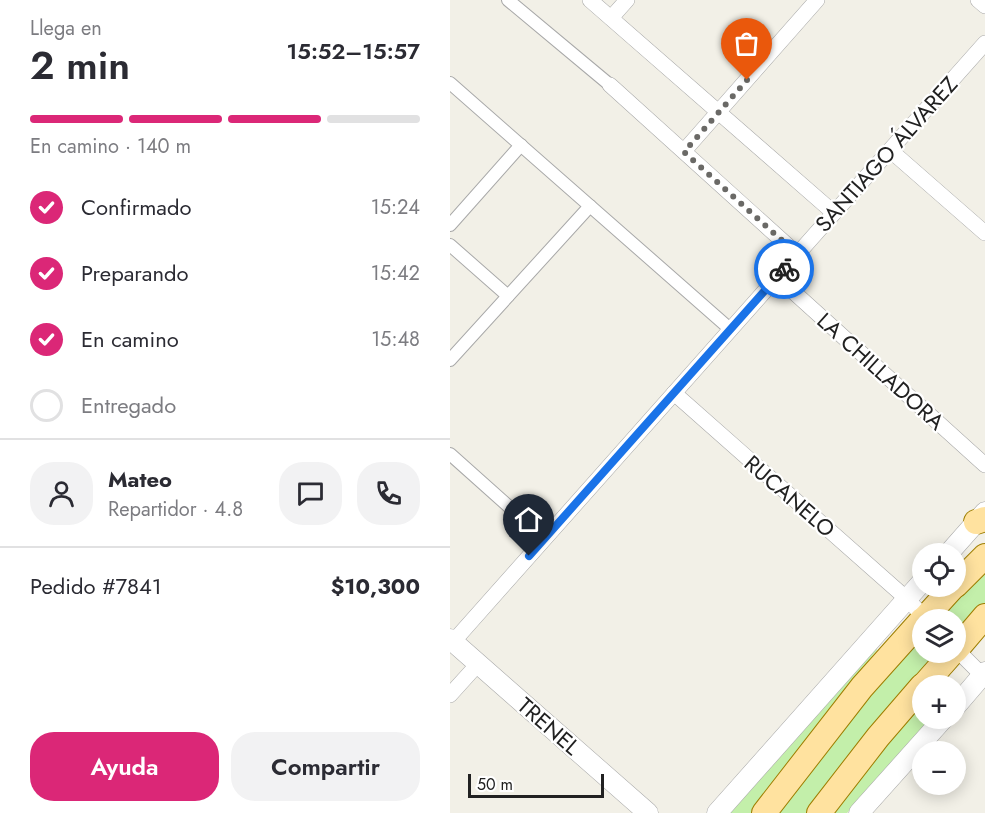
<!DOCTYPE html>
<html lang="es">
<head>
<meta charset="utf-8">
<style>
	:root { --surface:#fff; --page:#f2f2f3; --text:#2b2b33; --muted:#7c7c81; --line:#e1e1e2; --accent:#db2777 }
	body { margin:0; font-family:Jost,sans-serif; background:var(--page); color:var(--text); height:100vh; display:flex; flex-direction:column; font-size:22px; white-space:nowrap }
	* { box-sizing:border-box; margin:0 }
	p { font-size:20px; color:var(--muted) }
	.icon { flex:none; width:33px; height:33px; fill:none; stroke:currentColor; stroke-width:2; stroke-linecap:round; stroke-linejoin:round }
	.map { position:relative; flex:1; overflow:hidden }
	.panel { display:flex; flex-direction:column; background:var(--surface); width:450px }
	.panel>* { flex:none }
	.tools { position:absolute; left:462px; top:543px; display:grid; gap:12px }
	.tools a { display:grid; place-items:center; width:54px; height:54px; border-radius:50%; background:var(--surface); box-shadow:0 3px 15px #0003; font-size:30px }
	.scale { position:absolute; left:18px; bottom:15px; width:136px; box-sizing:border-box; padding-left:6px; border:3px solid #212121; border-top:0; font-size:16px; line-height:21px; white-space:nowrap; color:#212121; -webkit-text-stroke:4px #fff; paint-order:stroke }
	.pin { position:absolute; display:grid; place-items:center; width:51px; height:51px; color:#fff; margin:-62px -26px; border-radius:50% 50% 50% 0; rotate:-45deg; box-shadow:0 0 6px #0007 }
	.pin .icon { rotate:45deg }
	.courier { position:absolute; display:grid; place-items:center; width:60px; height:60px; margin:-30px; border:4px solid #1a73e8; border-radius:50%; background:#fff; color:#222; box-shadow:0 2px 8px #0007 }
	.head em { font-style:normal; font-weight:600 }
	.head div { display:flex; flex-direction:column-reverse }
	.head { display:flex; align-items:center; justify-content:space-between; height:102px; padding:0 30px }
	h1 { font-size:39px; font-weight:600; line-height:45px }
	.bar { display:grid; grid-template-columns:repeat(4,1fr); gap:9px 6px; align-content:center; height:72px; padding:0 30px }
	.bar i { height:8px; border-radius:4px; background:var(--line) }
	.bar .current { background:var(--accent) }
	.bar p { grid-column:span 4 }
	.line { display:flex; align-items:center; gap:15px; padding:0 30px; border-top:2px solid var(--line) }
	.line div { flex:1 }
	.round { display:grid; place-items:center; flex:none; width:63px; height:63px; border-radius:24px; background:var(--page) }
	ol { padding:0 30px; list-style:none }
	li { display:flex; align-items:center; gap:18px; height:66px }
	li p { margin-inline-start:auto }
	li .icon { padding:6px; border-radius:50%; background:var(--accent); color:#fff; stroke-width:4 }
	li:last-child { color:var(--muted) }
	li i { width:33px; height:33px; border:3px solid var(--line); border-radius:50% }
	.action { display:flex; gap:12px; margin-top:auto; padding:12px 30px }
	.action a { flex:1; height:69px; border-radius:24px; background:var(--accent); color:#fff; font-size:24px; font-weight:600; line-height:69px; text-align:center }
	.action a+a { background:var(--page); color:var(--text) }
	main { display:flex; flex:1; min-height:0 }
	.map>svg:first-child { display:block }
	.grass { fill:#c3efaa }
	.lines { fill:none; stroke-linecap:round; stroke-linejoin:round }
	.pedestrian-casing { stroke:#a8a8a8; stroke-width:14 }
	.minor-casing { stroke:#a8a8a8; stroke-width:16 }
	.tertiary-casing { stroke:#a8a8a8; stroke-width:21 }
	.primary-casing { stroke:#9e7e00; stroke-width:26 }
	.pedestrian { stroke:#fff; stroke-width:12 }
	.minor { stroke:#fff; stroke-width:15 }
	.tertiary { stroke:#fff; stroke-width:20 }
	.primary { stroke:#ffe29f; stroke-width:24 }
	.done { stroke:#6a6966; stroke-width:6; stroke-dasharray:0 10.8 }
	.route { stroke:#1a73e8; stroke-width:8 }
	.labels { text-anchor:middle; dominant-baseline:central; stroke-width:4.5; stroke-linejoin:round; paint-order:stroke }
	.street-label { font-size:22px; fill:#212121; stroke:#fff }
</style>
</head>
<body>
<main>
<section class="panel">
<div class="head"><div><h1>2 min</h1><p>Llega en</p></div><em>15:52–15:57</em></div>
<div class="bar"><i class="current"></i><i class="current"></i><i class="current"></i><i></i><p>En camino · 140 m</p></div>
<ol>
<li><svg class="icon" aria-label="check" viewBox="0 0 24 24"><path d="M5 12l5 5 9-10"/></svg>Confirmado<p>15:24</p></li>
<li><svg class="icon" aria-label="check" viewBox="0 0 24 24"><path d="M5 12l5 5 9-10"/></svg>Preparando<p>15:42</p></li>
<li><svg class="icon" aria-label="check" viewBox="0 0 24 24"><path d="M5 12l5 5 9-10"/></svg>En camino<p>15:48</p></li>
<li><i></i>Entregado</li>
</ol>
<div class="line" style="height:108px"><a class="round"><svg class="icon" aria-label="person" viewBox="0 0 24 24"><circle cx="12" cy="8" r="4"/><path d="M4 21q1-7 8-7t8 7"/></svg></a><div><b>Mateo</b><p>Repartidor · 4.8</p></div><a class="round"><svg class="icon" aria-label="chat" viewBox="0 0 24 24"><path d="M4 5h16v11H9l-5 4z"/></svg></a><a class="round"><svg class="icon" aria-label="phone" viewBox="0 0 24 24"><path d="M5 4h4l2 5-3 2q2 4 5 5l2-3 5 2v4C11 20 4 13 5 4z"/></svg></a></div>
<div class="line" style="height:78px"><div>Pedido #7841</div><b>$10,300</b></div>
<div class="action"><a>Ayuda</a><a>Compartir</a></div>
</section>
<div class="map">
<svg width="535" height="813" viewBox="0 0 535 813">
	<rect width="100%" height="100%" fill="#f2f0e7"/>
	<g class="grass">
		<path d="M535,568v35l-23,26h-3l-3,-2v-7l-8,-1 -5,-5z"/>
		<path d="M469,639l3,2v11l13,1 1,2 -128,158h-34l106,-133z"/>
		<path d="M426,647l1,3 -125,163h-25z"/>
		<path d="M472,698v20l9,1 -84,94h-17z"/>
	</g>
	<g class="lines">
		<defs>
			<g id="pedestrian">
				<path d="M58,0l102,85"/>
				<path d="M0,83l280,246"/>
				<path d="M0,225l71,-80"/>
				<path d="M0,245l58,51"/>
				<path d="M0,360l140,-154"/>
				<path d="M0,454l94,84"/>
			</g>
			<g id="minor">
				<path d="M140,0l244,213"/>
				<path d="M528,0l7,6"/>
				<path d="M161,18l16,-18"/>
				<path d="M160,85l187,169"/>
				<path d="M440,150l95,83"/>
				<path d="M234,151l133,-151"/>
				<path d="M327,277l208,188"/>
				<path d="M224,393l233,206 20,21"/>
				<path d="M3,642l532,-599"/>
				<path d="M506,649l29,29"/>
				<path d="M0,695l28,-31"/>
			</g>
			<g id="tertiary">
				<path d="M498,554l37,-42"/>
				<path d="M0,639l198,174"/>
				<path d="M506,706l29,-34"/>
				<path d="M267,813l205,-231"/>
				<path d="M409,813l85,-95"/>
			</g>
			<g id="primary">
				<path d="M526,522l9,-3"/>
				<path d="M506,585l29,-29"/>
				<path d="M473,620l31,-34"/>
				<path d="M506,650l29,-34"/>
				<path d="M473,686l30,-34"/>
				<path d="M314,813l98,-126 60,-67"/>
				<path d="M369,813l59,-76 44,-51"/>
			</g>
		</defs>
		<use href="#pedestrian" class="pedestrian-casing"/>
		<use href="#minor" class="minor-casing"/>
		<use href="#tertiary" class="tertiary-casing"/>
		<use href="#primary" class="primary-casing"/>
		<use href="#pedestrian" class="pedestrian"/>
		<use href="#minor" class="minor"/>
		<use href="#tertiary" class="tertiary"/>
		<use href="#primary" class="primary"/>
	</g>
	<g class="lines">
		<path class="done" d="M297,80l-63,72 113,102 -13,15"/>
		<path class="route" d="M79,556l255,-287"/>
	</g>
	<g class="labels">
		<g class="street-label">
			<text transform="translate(436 154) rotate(-48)">SANTIAGO ÁLVAREZ</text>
			<text transform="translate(431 371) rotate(42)">LA CHILLADORA</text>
			<text transform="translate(340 496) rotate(41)">RUCANELO</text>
			<text transform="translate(99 726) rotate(41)">TRENEL</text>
		</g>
	</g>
</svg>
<div class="tools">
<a><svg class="icon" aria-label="locate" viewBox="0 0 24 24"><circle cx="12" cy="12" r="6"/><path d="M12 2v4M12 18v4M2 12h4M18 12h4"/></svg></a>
<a><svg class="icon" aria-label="layers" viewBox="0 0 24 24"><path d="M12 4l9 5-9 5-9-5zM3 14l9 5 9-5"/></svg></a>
<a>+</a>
<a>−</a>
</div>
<div class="scale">50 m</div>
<div class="pin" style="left:297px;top:80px;background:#ea580c"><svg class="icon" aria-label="bag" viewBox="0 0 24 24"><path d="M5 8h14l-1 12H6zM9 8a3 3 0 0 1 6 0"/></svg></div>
<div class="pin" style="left:79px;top:556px;background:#1f2937"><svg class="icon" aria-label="home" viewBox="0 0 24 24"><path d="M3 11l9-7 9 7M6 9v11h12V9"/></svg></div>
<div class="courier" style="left:334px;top:269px"><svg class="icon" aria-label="bike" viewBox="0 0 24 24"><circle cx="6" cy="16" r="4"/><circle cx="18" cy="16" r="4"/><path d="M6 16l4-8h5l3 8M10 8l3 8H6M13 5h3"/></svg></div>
</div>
</main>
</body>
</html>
